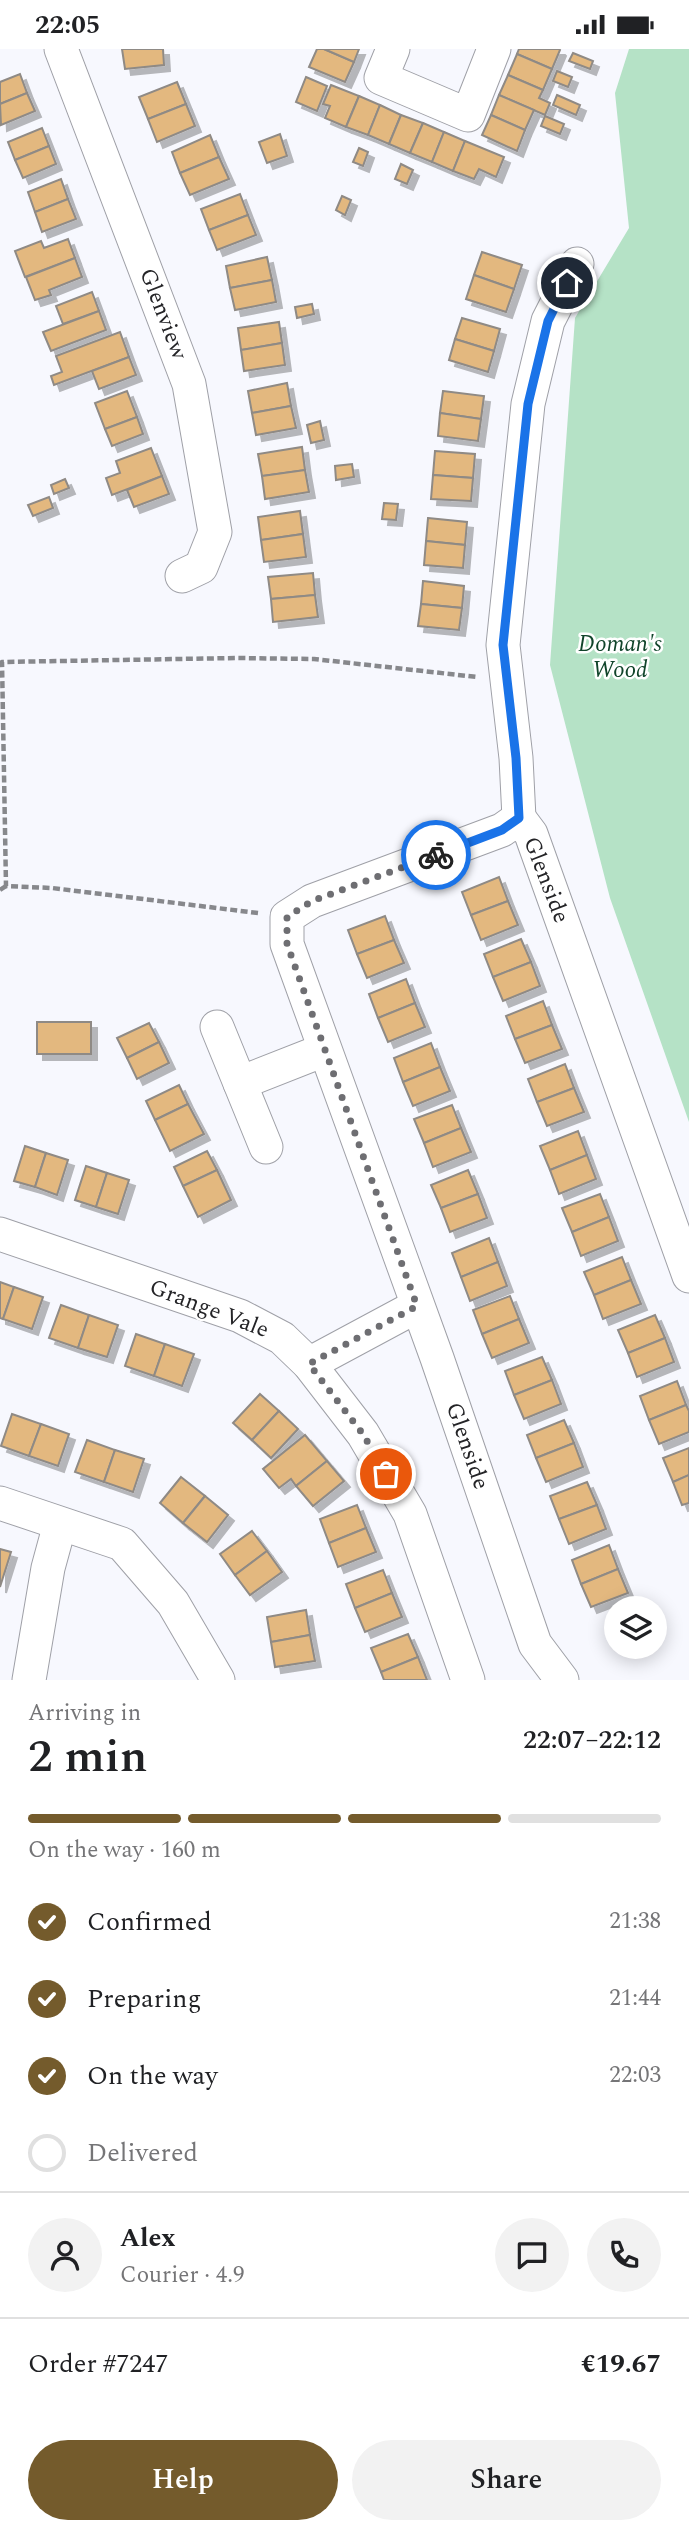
<!DOCTYPE html>
<html lang="en">
<head>
<meta charset="utf-8">
<style>
	:root { --surface:#fff; --page:#f2f2f2; --text:#202124; --muted:#757577; --line:#e0e0e0; --accent:#745b2c }
	body { margin:0; font-family:Spectral,serif; background:var(--page); color:var(--text); height:100vh; display:flex; flex-direction:column; font-size:26px; white-space:nowrap }
	* { box-sizing:border-box; margin:0 }
	p { font-size:23px; color:var(--muted) }
	.icon { flex:none; width:38px; height:38px; fill:none; stroke:currentColor; stroke-width:2; stroke-linecap:round; stroke-linejoin:round }
	.map { position:relative; height:1631px; overflow:hidden }
	.details { display:flex; flex-direction:column; background:var(--surface); flex:1 }
	.details>* { flex:none }
	.controls { position:absolute; left:604px; top:1547px; display:grid; gap:14px }
	.controls a { display:grid; place-items:center; width:63px; height:63px; border-radius:50%; background:var(--surface); box-shadow:0 4px 18px #0003; font-size:35px }
	.pin { position:absolute; display:grid; place-items:center; width:60px; height:60px; color:#fff; margin:-30px; border:4px solid #fff; border-radius:50%; box-shadow:0 2px 7px #0007 }
	.courier { position:absolute; display:grid; place-items:center; width:70px; height:70px; margin:-35px; border:5px solid #1a73e8; border-radius:50%; background:#fff; color:#222; box-shadow:0 2px 9px #0007 }
	.overview em { font-style:normal; font-weight:600 }
	.overview div { display:flex; flex-direction:column-reverse }
	.overview { display:flex; align-items:center; justify-content:space-between; height:119px; padding:0 28px }
	h1 { font-size:46px; font-weight:600; line-height:52px }
	.bar { display:grid; grid-template-columns:repeat(4,1fr); gap:10px 7px; align-content:center; height:84px; padding:0 28px }
	.bar i { height:9px; border-radius:5px; background:var(--line) }
	.bar .active { background:var(--accent) }
	.bar p { grid-column:span 4 }
	.line { display:flex; align-items:center; gap:18px; padding:0 28px; border-top:2px solid var(--line) }
	.line div { flex:1 }
	.round { display:grid; place-items:center; flex:none; width:74px; height:74px; border-radius:37px; background:var(--page) }
	ol { padding:0 28px; list-style:none }
	li { display:flex; align-items:center; gap:21px; height:77px }
	li p { margin-inline-start:auto }
	li .icon { padding:7px; border-radius:50%; background:var(--accent); color:#fff; stroke-width:4 }
	li:last-child { color:var(--muted) }
	li i { width:38px; height:38px; border:4px solid var(--line); border-radius:50% }
	.button { display:flex; gap:14px; margin-top:auto; padding:14px 28px }
	.button a { flex:1; height:80px; border-radius:42px; background:var(--accent); color:#fff; font-size:28px; font-weight:600; line-height:80px; text-align:center }
	.button a+a { background:var(--page); color:var(--text) }
	.status { display:flex; justify-content:space-between; align-items:center; height:49px; padding:0 35px; background:var(--surface); direction:ltr }
	.status svg { height:19px; fill:currentColor }
	.map>svg:first-child { display:block }
	.green { fill:#b5e2c6 }
	.building { fill:#e3b87f; stroke:#8f8a85; stroke-width:2; filter:url(#shadow) }
	.lines { fill:none; stroke-linecap:round; stroke-linejoin:round }
	.minor-casing { stroke:#9fa0a7; stroke-width:35 }
	.path { stroke:#87888c; stroke-width:4.5; stroke-dasharray:7 3.5; stroke-linecap:butt }
	.minor { stroke:#fff; stroke-width:33 }
	.done { stroke:#6e6e72; stroke-width:7; stroke-dasharray:0 12.6 }
	.route { stroke:#1a73e8; stroke-width:9 }
	.labels { text-anchor:middle; dominant-baseline:central; stroke-width:5; stroke-linejoin:round; paint-order:stroke }
	.street-label { font-size:23px; fill:#242427; stroke:#fff }
	.park-label { font-size:23px; font-style:italic; fill:#10442a; stroke:#fff }
</style>
</head>
<body>
<div class="status"><b>22:05</b><svg viewBox="0 0 49 12"><path d="M0 12V9h3v3zM5 12V6h3v6zM10 12V3h3v9zM15 12V0h3v12zM26 1h20v11H26zM47 4h2v5h-2z"/></svg></div>
<div class="map">
<svg width="689" height="1631" viewBox="0 0 689 1631">
	<defs>
		<filter id="shadow"><feDropShadow dx="6" dy="6" stdDeviation="0" flood-color="#0004"/></filter>
	</defs>
	<rect width="100%" height="100%" fill="#f7f8fe"/>
	<path class="green" d="M629,0h60v1073l-79,-224 -60,-233 25,-347 54,-90 -14,-135z"/>
	<g class="building">
		<path d="M122,0h41l1,16 -39,4z"/>
		<path d="M317,0h7l30,13 -9,20 -36,-15z"/>
		<path d="M324,0h35l-5,13z"/>
		<path d="M519,0h40l1,1 -8,19 -35,-15z"/>
		<path d="M573,4l20,8 -3,8 -21,-8z"/>
		<path d="M517,5l35,15 -9,21 -35,-15z"/>
		<path d="M557,22l15,6 -4,10 -15,-6z"/>
		<path d="M20,25l7,19 -27,11v-22z"/>
		<path d="M508,26l35,15 -4,8 11,5 -5,12 -46,-20z"/>
		<path d="M306,28l21,9 -10,25 -21,-9z"/>
		<path d="M177,33l9,22 -38,15 -9,-22z"/>
		<path d="M331,36l28,11 -13,31 -21,-9 5,-12 -7,-2z"/>
		<path d="M27,44l8,18 -34,14 -1,-21z"/>
		<path d="M499,46l35,15 -9,20 -34,-15z"/>
		<path d="M557,46l23,10 -4,10 -23,-10z"/>
		<path d="M359,47l21,9 -12,30 -22,-8z"/>
		<path d="M186,55l9,22 -38,16 -9,-23z"/>
		<path d="M380,56l21,10 -12,29 -21,-9z"/>
		<path d="M401,66l22,8 -13,30 -21,-9z"/>
		<path d="M491,66l34,15 -8,21 -35,-16z"/>
		<path d="M545,67l19,8 -4,10 -19,-8z"/>
		<path d="M423,74l21,9 -12,30 -22,-9z"/>
		<path d="M42,79l7,18 -34,14 -7,-18z"/>
		<path d="M444,83l21,9 -12,30 -21,-9z"/>
		<path d="M280,85l7,22 -20,7 -8,-21z"/>
		<path d="M210,86l9,22 -39,16 -8,-21z"/>
		<path d="M465,92l39,16 -8,20 -17,-8 -5,10 -21,-8z"/>
		<path d="M49,97l7,18 -33,14 -8,-18z"/>
		<path d="M359,99l9,4 -5,14 -10,-4z"/>
		<path d="M219,108l10,22 -39,16 -10,-22z"/>
		<path d="M401,115l12,6 -6,14 -12,-5z"/>
		<path d="M61,130l7,20 -33,13 -7,-20z"/>
		<path d="M240,145l8,21 -39,15 -8,-21z"/>
		<path d="M342,147l9,4 -6,15 -9,-5z"/>
		<path d="M68,150l8,20 -34,13 -7,-20z"/>
		<path d="M248,166l8,20 -39,15 -8,-20z"/>
		<path d="M68,190l7,19 -50,19 -10,-26 26,-10 3,7z"/>
		<path d="M482,203l40,13 -8,24 -40,-14z"/>
		<path d="M267,208l5,23 -42,8 -4,-22z"/>
		<path d="M75,209l7,19 -33,13 2,5 -16,5 -9,-23z"/>
		<path d="M474,226l40,14 -8,23 -40,-13z"/>
		<path d="M272,231l4,22 -41,8 -5,-22z"/>
		<path d="M92,243l7,19 -36,13 -7,-18z"/>
		<path d="M312,255l2,10 -17,4 -2,-11z"/>
		<path d="M99,262l7,19 -55,21 -8,-19z"/>
		<path d="M462,269l38,11 -6,22 -39,-12z"/>
		<path d="M279,273l3,21 -41,7 -3,-22z"/>
		<path d="M120,283l9,25 -75,28 -3,-9 11,-4 -6,-16z"/>
		<path d="M455,290l39,12 -6,21 -39,-12z"/>
		<path d="M282,294l3,22 -41,6 -3,-21z"/>
		<path d="M129,308l7,18 -37,14 -7,-18z"/>
		<path d="M287,334l4,23 -39,7 -4,-22z"/>
		<path d="M127,342l10,26 -32,12 -10,-26z"/>
		<path d="M443,342l41,5 -3,23 -41,-6z"/>
		<path d="M291,357l5,22 -40,7 -4,-22z"/>
		<path d="M440,364l41,6 -3,22 -40,-5z"/>
		<path d="M137,368l6,17 -31,12 -7,-17z"/>
		<path d="M320,372l4,19 -13,3 -4,-18z"/>
		<path d="M302,398l3,23 -43,6 -4,-22z"/>
		<path d="M151,399l11,28 -50,19 -6,-17 14,-5 -4,-12z"/>
		<path d="M435,402l40,3 -2,24 -40,-3z"/>
		<path d="M352,415l2,13 -18,3 -1,-14z"/>
		<path d="M305,421l4,22 -44,7 -3,-23z"/>
		<path d="M433,426l40,3 -2,23 -40,-2z"/>
		<path d="M162,427l7,18 -35,13 -7,-17z"/>
		<path d="M65,430l4,9 -15,6 -3,-9z"/>
		<path d="M49,448l4,11 -20,8 -5,-11z"/>
		<path d="M384,454l14,1 -2,16 -14,-1z"/>
		<path d="M300,462l3,23 -42,6 -3,-23z"/>
		<path d="M428,469l39,4 -2,23 -39,-4z"/>
		<path d="M303,485l3,23 -42,5 -3,-22z"/>
		<path d="M426,492l39,4 -2,23 -39,-3z"/>
		<path d="M313,524l2,22 -44,4 -3,-22z"/>
		<path d="M423,532l41,5 -2,22 -41,-4z"/>
		<path d="M315,546l3,22 -45,5 -2,-23z"/>
		<path d="M421,555l41,4 -3,22 -41,-4z"/>
		<path d="M499,828l9,24 -37,14 -9,-23z"/>
		<path d="M508,852l10,24 -37,15 -10,-25z"/>
		<path d="M385,867l9,24 -37,14 -9,-24z"/>
		<path d="M521,890l10,23 -38,15 -9,-23z"/>
		<path d="M394,891l10,23 -37,15 -10,-24z"/>
		<path d="M531,913l9,24 -37,15 -10,-24z"/>
		<path d="M406,930l9,24 -37,15 -9,-24z"/>
		<path d="M543,952l9,24 -37,14 -9,-23z"/>
		<path d="M415,954l10,24 -37,15 -10,-24z"/>
		<rect x="37" y="973" width="54" height="32"/>
		<path d="M149,974l10,19 -32,16 -10,-20z"/>
		<path d="M552,976l10,24 -37,14 -10,-24z"/>
		<path d="M159,993l10,21 -32,16 -10,-21z"/>
		<path d="M431,994l9,24 -37,15 -9,-24z"/>
		<path d="M565,1015l9,24 -37,14 -9,-23z"/>
		<path d="M440,1018l10,24 -37,15 -10,-24z"/>
		<path d="M179,1036l9,19 -33,16 -9,-19z"/>
		<path d="M574,1039l10,24 -37,14 -10,-24z"/>
		<path d="M188,1055l16,30 -34,17 -15,-31z"/>
		<path d="M452,1056l9,23 -37,15 -10,-24z"/>
		<path d="M461,1079l10,24 -38,15 -9,-24z"/>
		<path d="M578,1082l9,24 -37,15 -10,-24z"/>
		<path d="M25,1097l21,7 -11,34 -21,-6z"/>
		<path d="M207,1102l10,19 -34,16 -9,-19z"/>
		<path d="M46,1104l22,7 -11,35 -22,-8z"/>
		<path d="M587,1106l9,24 -37,15 -9,-24z"/>
		<path d="M86,1117l21,7 -11,34 -21,-7z"/>
		<path d="M217,1121l14,30 -33,17 -15,-31z"/>
		<path d="M468,1121l10,24 -37,14 -10,-23z"/>
		<path d="M107,1124l22,7 -11,34 -22,-7z"/>
		<path d="M478,1145l9,24 -37,14 -9,-24z"/>
		<path d="M600,1145l9,23 -37,15 -10,-24z"/>
		<path d="M609,1168l9,24 -37,15 -9,-24z"/>
		<path d="M489,1189l9,24 -37,15 -9,-24z"/>
		<path d="M622,1208l9,23 -37,15 -10,-23z"/>
		<path d="M498,1213l9,24 -37,15 -9,-24z"/>
		<path d="M631,1231l10,24 -38,15 -9,-24z"/>
		<path d="M0,1233l14,5 -11,32 -3,-1z"/>
		<path d="M14,1238l29,10 -11,32 -29,-10z"/>
		<path d="M510,1247l9,23 -37,15 -9,-24z"/>
		<path d="M61,1256l28,10 -11,33 -29,-10z"/>
		<path d="M89,1266l29,10 -11,32 -29,-9z"/>
		<path d="M655,1266l10,23 -37,15 -10,-23z"/>
		<path d="M519,1270l10,24 -37,15 -10,-24z"/>
		<path d="M136,1285l29,10 -11,32 -29,-10z"/>
		<path d="M665,1289l9,24 -37,15 -9,-24z"/>
		<path d="M165,1295l29,10 -12,32 -28,-10z"/>
		<path d="M542,1308l10,23 -38,15 -9,-24z"/>
		<path d="M552,1331l9,24 -37,15 -10,-24z"/>
		<path d="M677,1332l9,24 -37,15 -9,-24z"/>
		<path d="M260,1345l19,17 -27,29 -19,-17z"/>
		<path d="M686,1356l3,6v21l-30,12 -10,-24z"/>
		<path d="M279,1362l19,18 -27,29 -19,-18z"/>
		<path d="M12,1365l29,10 -12,32 -28,-10z"/>
		<path d="M564,1371l10,23 -38,15 -9,-23z"/>
		<path d="M41,1375l28,10 -11,32 -29,-10z"/>
		<path d="M305,1386l22,26 -31,25 -5,-7 -12,9 -16,-19z"/>
		<path d="M87,1391l28,10 -11,32 -29,-10z"/>
		<path d="M574,1394l9,24 -37,15 -10,-24z"/>
		<path d="M689,1399v27l-16,7 -10,-24z"/>
		<path d="M115,1401l29,9 -11,33 -29,-10z"/>
		<path d="M327,1412l17,20 -31,25 -17,-20z"/>
		<path d="M689,1426v28l-7,2 -9,-23z"/>
		<path d="M181,1428l24,19 -22,27 -23,-20z"/>
		<path d="M587,1433l10,23 -38,14 -9,-23z"/>
		<path d="M205,1447l23,19 -21,27 -24,-19z"/>
		<path d="M357,1456l9,23 -37,15 -9,-24z"/>
		<path d="M597,1456l9,24 -37,15 -10,-25z"/>
		<path d="M366,1479l10,24 -38,15 -9,-24z"/>
		<path d="M252,1482l15,20 -32,24 -15,-21z"/>
		<path d="M609,1496l9,24 -37,15 -9,-24z"/>
		<path d="M0,1500l11,3 -11,35z"/>
		<path d="M267,1502l15,21 -32,23 -15,-20z"/>
		<path d="M618,1520l10,24 -37,14 -10,-23z"/>
		<path d="M383,1521l9,23 -37,15 -9,-24z"/>
		<path d="M392,1544l10,24 -37,15 -10,-24z"/>
		<path d="M306,1561l4,25 -39,7 -4,-25z"/>
		<path d="M408,1585l10,23 -37,15 -10,-24z"/>
		<path d="M310,1586l5,26 -40,6 -4,-25z"/>
		<path d="M418,1608l9,23h-43l-3,-8z"/>
	</g>
	<g class="lines">
		<defs>
			<g id="minor">
				<path d="M61,0l128,335 26,148 -14,35 -19,9"/>
				<path d="M393,0l-12,29 87,37 26,-66"/>
				<path d="M519,769l-3,-60 -13,-113 25,-241 20,-83 29,-57"/>
				<path d="M217,978l49,120"/>
				<path d="M240,1034l84,-33"/>
				<path d="M0,1185l240,82 42,22 27,26 54,70 47,80 58,166"/>
				<path d="M309,1315l108,-58"/>
				<path d="M0,1454l122,41 51,59 45,77"/>
				<path d="M29,1631l19,-112 12,-44"/>
				<path d="M562,1631l-27,-36 -98,-286 -150,-414v-27l25,-16 190,-71 17,-12 12,16 158,442"/>
			</g>
		</defs>
		<use href="#minor" class="minor-casing"/>
		<g class="path">
			<path d="M0,841l6,-4"/>
			<path d="M258,864l-206,-25 -46,-2 -4,-224 234,-4 78,1 163,18"/>
		</g>
		<use href="#minor" class="minor"/>
	</g>
	<g class="lines">
		<path class="done" d="M386,1425l-23,-40 -54,-70 108,-58 -130,-362v-27l25,-16 124,-46"/>
		<path class="route" d="M436,806l66,-25 17,-12 -3,-60 -13,-113 25,-241 20,-83 19,-38"/>
	</g>
	<g class="labels">
		<g class="street-label">
			<text transform="translate(163 265) rotate(69)">Glenview</text>
			<text transform="translate(546 831) rotate(69)">Glenside</text>
			<text transform="translate(209 1260) rotate(21)">Grange Vale</text>
			<text transform="translate(467 1397) rotate(71)">Glenside</text>
		</g>
		<g class="park-label">
			<text x="620" y="595">Doman's<tspan x="620" dy="26">Wood</tspan></text>
		</g>
	</g>
</svg>
<div class="controls">
<a><svg class="icon" aria-label="layers" viewBox="0 0 24 24"><path d="M12 4l9 5-9 5-9-5zM3 14l9 5 9-5"/></svg></a>
</div>
<div class="pin" style="left:386px;top:1425px;background:#ea580c"><svg class="icon" aria-label="bag" viewBox="0 0 24 24"><path d="M5 8h14l-1 12H6zM9 8a3 3 0 0 1 6 0"/></svg></div>
<div class="pin" style="left:567px;top:234px;background:#1f2937"><svg class="icon" aria-label="home" viewBox="0 0 24 24"><path d="M3 11l9-7 9 7M6 9v11h12V9"/></svg></div>
<div class="courier" style="left:436px;top:806px"><svg class="icon" aria-label="bike" viewBox="0 0 24 24"><circle cx="6" cy="16" r="4"/><circle cx="18" cy="16" r="4"/><path d="M6 16l4-8h5l3 8M10 8l3 8H6M13 5h3"/></svg></div>
</div>
<section class="details">
<div class="overview"><div><h1>2 min</h1><p>Arriving in</p></div><em>22:07–22:12</em></div>
<div class="bar"><i class="active"></i><i class="active"></i><i class="active"></i><i></i><p>On the way · 160 m</p></div>
<ol>
<li><svg class="icon" aria-label="check" viewBox="0 0 24 24"><path d="M5 12l5 5 9-10"/></svg>Confirmed<p>21:38</p></li>
<li><svg class="icon" aria-label="check" viewBox="0 0 24 24"><path d="M5 12l5 5 9-10"/></svg>Preparing<p>21:44</p></li>
<li><svg class="icon" aria-label="check" viewBox="0 0 24 24"><path d="M5 12l5 5 9-10"/></svg>On the way<p>22:03</p></li>
<li><i></i>Delivered</li>
</ol>
<div class="line" style="height:126px"><a class="round"><svg class="icon" aria-label="person" viewBox="0 0 24 24"><circle cx="12" cy="8" r="4"/><path d="M4 21q1-7 8-7t8 7"/></svg></a><div><b>Alex</b><p>Courier · 4.9</p></div><a class="round"><svg class="icon" aria-label="chat" viewBox="0 0 24 24"><path d="M4 5h16v11H9l-5 4z"/></svg></a><a class="round"><svg class="icon" aria-label="phone" viewBox="0 0 24 24"><path d="M5 4h4l2 5-3 2q2 4 5 5l2-3 5 2v4C11 20 4 13 5 4z"/></svg></a></div>
<div class="line" style="height:91px"><div>Order #7247</div><b>€19.67</b></div>
<div class="button"><a>Help</a><a>Share</a></div>
</section>
</body>
</html>
